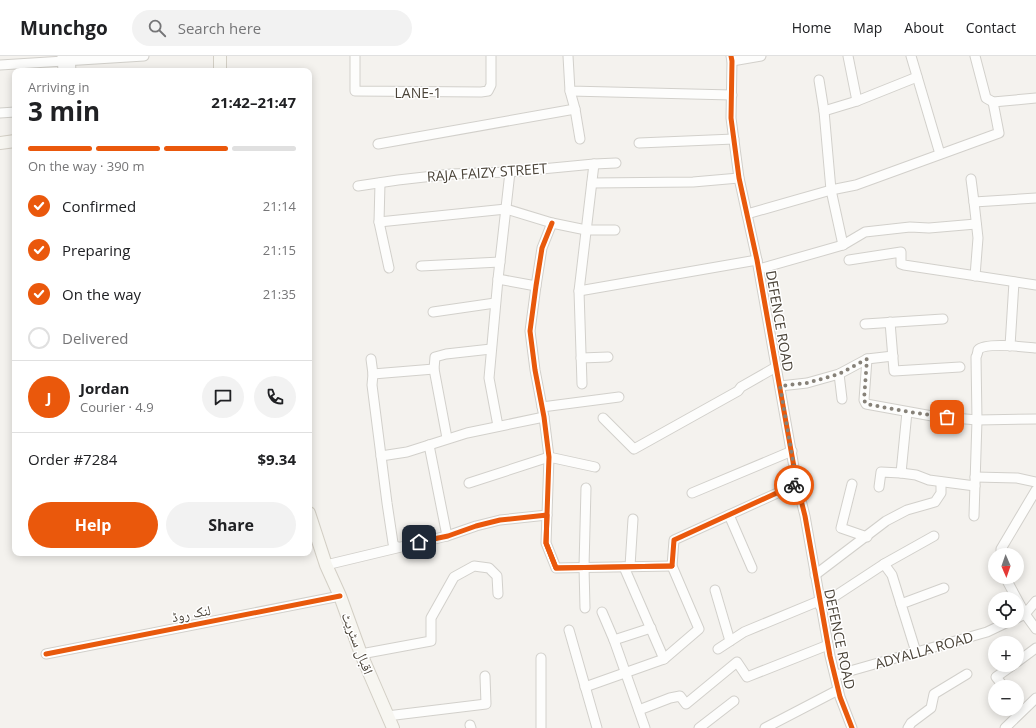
<!DOCTYPE html>
<html lang="en">
<head>
<meta charset="utf-8">
<style>
	:root { --surface:#fff; --page:#f2f2f2; --text:#202124; --muted:#757577; --line:#e0e0e0; --accent:#ea580c }
	body { margin:0; font-family:"Open Sans","Noto Naskh Arabic",sans-serif; background:var(--page); color:var(--text); height:100vh; display:flex; flex-direction:column; font-size:15px; white-space:nowrap }
	* { box-sizing:border-box; margin:0 }
	p { font-size:13px; color:var(--muted) }
	.icon { flex:none; width:22px; height:22px; fill:none; stroke:currentColor; stroke-width:2; stroke-linecap:round; stroke-linejoin:round }
	.map { position:relative; flex:1; overflow:hidden }
	.panel { position:absolute; left:12px; top:12px; width:300px; height:488px; display:flex; flex-direction:column; background:var(--surface); border-radius:8px; box-shadow:0 2px 10px #0003 }
	.panel>* { flex:none }
	.needle { width:26px; rotate:178deg }
	.fabs { position:absolute; left:988px; top:492px; display:grid; gap:8px }
	.fabs a { display:grid; place-items:center; width:36px; height:36px; border-radius:50%; background:var(--surface); box-shadow:0 2px 10px #0003; font-size:20px }
	.pin { position:absolute; display:grid; place-items:center; width:34px; height:34px; color:#fff; margin:-17px; border-radius:8px; box-shadow:0 2px 6px #0006 }
	.courier { position:absolute; display:grid; place-items:center; width:40px; height:40px; margin:-20px; border:3px solid #ea580c; border-radius:50%; background:#fff; color:#222; box-shadow:0 1px 5px #0007 }
	.headline em { font-style:normal; font-weight:700 }
	.headline div { display:flex; flex-direction:column-reverse }
	.headline { display:flex; align-items:center; justify-content:space-between; height:68px; padding:0 16px }
	h1 { font-size:26px; font-weight:700; line-height:30px }
	.bar { display:grid; grid-template-columns:repeat(4,1fr); gap:6px 4px; align-content:center; height:48px; padding:0 16px }
	.bar i { height:5px; border-radius:3px; background:var(--line) }
	.bar .on { background:var(--accent) }
	.bar p { grid-column:span 4 }
	.line { display:flex; align-items:center; gap:10px; padding:0 16px; border-top:1px solid var(--line) }
	.line div { flex:1 }
	.round { display:grid; place-items:center; flex:none; width:42px; height:42px; border-radius:21px; background:var(--page) }
	ol { padding:0 16px; list-style:none }
	li { display:flex; align-items:center; gap:12px; height:44px }
	li p { margin-inline-start:auto }
	li .icon { padding:4px; border-radius:50%; background:var(--accent); color:#fff; stroke-width:4 }
	li:last-child { color:var(--muted) }
	li i { width:22px; height:22px; border:2px solid var(--line); border-radius:50% }
	.primary-button { display:flex; gap:8px; margin-top:auto; padding:8px 16px }
	.primary-button a { flex:1; height:46px; border-radius:24px; background:var(--accent); color:#fff; font-size:16px; font-weight:700; line-height:46px; text-align:center }
	.primary-button a+a { background:var(--page); color:var(--text) }
	header { display:flex; align-items:center; gap:24px; box-sizing:border-box; height:56px; padding:0 20px; background:var(--surface); border-bottom:1px solid var(--line) }
	header strong { font-size:19px }
	nav { display:flex; gap:22px; margin-inline-start:auto; font-size:14px }
	.search { width:280px; height:36px; background:var(--page); display:flex; align-items:center; gap:10px; box-sizing:border-box; padding:0 14px; border-radius:22px; color:var(--muted); font-size:15px }
	.map>svg:first-child { display:block }
	.lines { fill:none; stroke-linecap:round; stroke-linejoin:round }
	.street-casing { stroke:#d2d0cb; stroke-width:11 }
	.secondary-casing { stroke:#d3cfc5; stroke-width:14 }
	.street { stroke:#fdfdfc; stroke-width:9 }
	.secondary { stroke:#f7f6f1; stroke-width:12 }
	.cycleway-casing { stroke:#fff; stroke-width:8 }
	.cycleway { stroke:#e8590c; stroke-width:5 }
	.done { stroke:#868178; stroke-width:4; stroke-dasharray:0 7.2 }
	.route { stroke:#ea580c; stroke-width:5 }
	.labels { text-anchor:middle; dominant-baseline:central; stroke-width:3; stroke-linejoin:round; paint-order:stroke }
	.street-label { font-size:14px; fill:#4b4439; stroke:#fff }
</style>
</head>
<body>
<header>
<strong>Munchgo</strong>
<div class="search"><svg class="icon" aria-label="search" viewBox="0 0 24 24"><circle cx="10" cy="10" r="6"/><path d="M15 15l6 6"/></svg>Search here</div>
<nav><a>Home</a><a>Map</a><a>About</a><a>Contact</a></nav>
</header>
<div class="map">
<svg width="1036" height="672" viewBox="0 0 1036 672">
	<rect width="100%" height="100%" fill="#f4f2ee"/>
	<g class="lines">
		<defs>
			<g id="street">
				<path d="M62,0l1,15"/>
				<path d="M70,0l1,15"/>
				<path d="M355,0v35l126,1 7,-1 3,-6v-29"/>
				<path d="M568,0l2,35 162,4"/>
				<path d="M731,0l1,5 -1,57 8,60 18,82 40,224 8,32 25,140 10,41 12,31"/>
				<path d="M848,0l9,45"/>
				<path d="M911,0l29,98"/>
				<path d="M975,0l11,42 7,4 43,-4"/>
				<path d="M732,5l29,-5"/>
				<path d="M0,9l144,-9"/>
				<path d="M819,24l5,31 7,79 12,55"/>
				<path d="M570,35l5,18 5,30"/>
				<path d="M824,55l33,-10 60,-24"/>
				<path d="M0,57l15,-1"/>
				<path d="M639,87l95,-4"/>
				<path d="M378,88l197,-35"/>
				<path d="M971,123l3,23 62,-4"/>
				<path d="M380,127l-1,39 10,46"/>
				<path d="M592,127l101,-1 46,-4"/>
				<path d="M358,130l40,-6 53,-6 59,-2 84,-8 22,-1"/>
				<path d="M974,146l4,36 -3,38"/>
				<path d="M747,158l84,-24 25,-5 143,-52 -6,-31"/>
				<path d="M379,166l127,-13 46,14 34,7h29"/>
				<path d="M552,167l-10,25 -6,38 -6,45 5,39 9,47 5,40 -3,86 10,25 116,-2"/>
				<path d="M849,204l52,-8v12l3,1 132,20"/>
				<path d="M421,210l79,-4"/>
				<path d="M759,213l84,-24 22,-13 45,-5 19,1 47,-4"/>
				<path d="M498,223l38,7"/>
				<path d="M579,235l178,-31"/>
				<path d="M433,256l62,-9"/>
				<path d="M890,266l4,49 66,-4"/>
				<path d="M865,268l78,-5"/>
				<path d="M1010,290l4,-64"/>
				<path d="M581,302l27,-1"/>
				<path d="M371,303l2,15"/>
				<path d="M867,303l-3,41 2,4 66,12 45,4 59,-1"/>
				<path d="M839,318l3,25"/>
				<path d="M582,328l-3,-93 15,-127"/>
				<path d="M780,330l27,-3 32,-9 28,-15 26,-3"/>
				<path d="M542,351l77,-10"/>
				<path d="M603,362l31,31 104,-58 3,-4 35,-20"/>
				<path d="M498,370l-9,-48 9,-99 12,-107"/>
				<path d="M447,382l-13,-69 1,-12 11,-3 45,-5"/>
				<path d="M429,389l18,91"/>
				<path d="M381,400l26,-4 60,-19 77,-16"/>
				<path d="M901,417l6,-61"/>
				<path d="M975,421l42,1 19,4"/>
				<path d="M469,427l80,-26 46,10"/>
				<path d="M852,428l-11,44 26,9"/>
				<path d="M879,431l2,-15 20,1 15,2 13,5 46,6"/>
				<path d="M692,437l100,-42"/>
				<path d="M729,459l23,53"/>
				<path d="M974,460l3,-96 -1,-63c1,-1 2,-6 2,-7 7,-8 48,-3 58,-2"/>
				<path d="M398,491l-3,-1 -2,-3 -6,-40 -15,-118 1,-11 61,-5"/>
				<path d="M1001,499v-6l35,-59"/>
				<path d="M326,509l121,-29 29,-10 24,-6 47,-5"/>
				<path d="M630,510l3,-47"/>
				<path d="M624,511l40,92"/>
				<path d="M815,519l71,-54 21,-11 28,-8 6,-9v-11"/>
				<path d="M1005,521l20,37 11,15"/>
				<path d="M715,534l15,51"/>
				<path d="M901,548l-9,-29 -8,-11 50,-28"/>
				<path d="M820,550l64,-42"/>
				<path d="M585,552l-1,-41 2,-79"/>
				<path d="M602,556l12,28 31,88"/>
				<path d="M1017,562l8,-4 11,-13"/>
				<path d="M569,574l28,98"/>
				<path d="M614,584l37,-12"/>
				<path d="M718,593l26,-17 75,-31"/>
				<path d="M916,596l-15,-48 43,-16"/>
				<path d="M46,598l294,-58"/>
				<path d="M361,598l70,-13v-23l23,-41 20,-11 15,2 8,8 1,18"/>
				<path d="M1017,606l19,-14"/>
				<path d="M836,619l151,-43 23,-11"/>
				<path d="M585,631l79,-28 35,-30 -27,-63 2,-26 123,-56"/>
				<path d="M1004,631l-8,-10 17,-12"/>
				<path d="M639,654l31,-12 10,-2 6,8 51,-42 10,15 81,-32"/>
				<path d="M387,660l99,-12 -1,-28"/>
				<path d="M470,669l1,3"/>
				<path d="M541,672v-70"/>
				<path d="M699,672l35,-27"/>
				<path d="M765,672l73,-38"/>
				<path d="M908,672l3,-5 20,-15 3,-14 33,-20"/>
				<path d="M1005,672l31,-30"/>
			</g>
			<g id="secondary">
				<path d="M220,15v-15"/>
				<path d="M0,87l15,-2"/>
				<path d="M309,457l17,52 14,31 21,58 32,74"/>
			</g>
		</defs>
		<use href="#street" class="street-casing"/>
		<use href="#secondary" class="secondary-casing"/>
		<use href="#street" class="street"/>
		<use href="#secondary" class="secondary"/>
		<defs>
			<g id="cycleway">
				<path d="M731,0l1,5 -1,57 8,60 18,82 40,224 8,32 25,140 10,41 12,31"/>
				<path d="M552,167l-10,25 -6,38 -6,45 5,39 9,47 5,40 -3,86 10,25 116,-2"/>
				<path d="M46,598l294,-58"/>
			</g>
		</defs>
		<use href="#cycleway" class="cycleway-casing"/>
		<use href="#cycleway" class="cycleway"/>
	</g>
	<g class="lines">
		<path class="done" d="M794,429l3,-1 -17,-98 27,-3 32,-9 28,-15 -3,41 2,4 49,9 32,4"/>
		<path class="route" d="M419,486l29,-6 28,-10 24,-6 47,-5 -1,28 10,25 116,-2 2,-26 120,-55"/>
	</g>
	<g class="labels">
		<g class="street-label">
			<text x="418" y="36">LANE-1</text>
			<text transform="translate(487 116) rotate(-4)">RAJA FAIZY STREET</text>
			<text transform="translate(780 265) rotate(80)">DEFENCE ROAD</text>
			<text transform="translate(191 557) rotate(-11)">لنک روڈ</text>
			<text transform="translate(840 583) rotate(78)">DEFENCE ROAD</text>
			<text transform="translate(358 587) rotate(69)">اقبال سٹریٹ</text>
			<text transform="translate(924 594) rotate(-16)">ADYALLA ROAD</text>
		</g>
	</g>
</svg>
<div class="fabs">
<a><svg class="needle" viewBox="-14 -14 28 28"><path d="M0-13l5 13h-10z" fill="#e53935"/><path d="M0 13l5-13h-10z" fill="#757577"/></svg></a>
<a><svg class="icon" aria-label="locate" viewBox="0 0 24 24"><circle cx="12" cy="12" r="6"/><path d="M12 2v4M12 18v4M2 12h4M18 12h4"/></svg></a>
<a>+</a>
<a>−</a>
</div>
<div class="pin" style="left:947px;top:361px;background:#ea580c"><svg class="icon" aria-label="bag" viewBox="0 0 24 24"><path d="M5 8h14l-1 12H6zM9 8a3 3 0 0 1 6 0"/></svg></div>
<div class="pin" style="left:419px;top:486px;background:#1f2937"><svg class="icon" aria-label="home" viewBox="0 0 24 24"><path d="M3 11l9-7 9 7M6 9v11h12V9"/></svg></div>
<div class="courier" style="left:794px;top:429px"><svg class="icon" aria-label="bike" viewBox="0 0 24 24"><circle cx="6" cy="16" r="4"/><circle cx="18" cy="16" r="4"/><path d="M6 16l4-8h5l3 8M10 8l3 8H6M13 5h3"/></svg></div>
<section class="panel">
<div class="headline"><div><h1>3 min</h1><p>Arriving in</p></div><em>21:42–21:47</em></div>
<div class="bar"><i class="on"></i><i class="on"></i><i class="on"></i><i></i><p>On the way · 390 m</p></div>
<ol>
<li><svg class="icon" aria-label="check" viewBox="0 0 24 24"><path d="M5 12l5 5 9-10"/></svg>Confirmed<p>21:14</p></li>
<li><svg class="icon" aria-label="check" viewBox="0 0 24 24"><path d="M5 12l5 5 9-10"/></svg>Preparing<p>21:15</p></li>
<li><svg class="icon" aria-label="check" viewBox="0 0 24 24"><path d="M5 12l5 5 9-10"/></svg>On the way<p>21:35</p></li>
<li><i></i>Delivered</li>
</ol>
<div class="line" style="height:72px"><b class="round" style="background:var(--accent);color:#fff">J</b><div><b>Jordan</b><p>Courier · 4.9</p></div><a class="round"><svg class="icon" aria-label="chat" viewBox="0 0 24 24"><path d="M4 5h16v11H9l-5 4z"/></svg></a><a class="round"><svg class="icon" aria-label="phone" viewBox="0 0 24 24"><path d="M5 4h4l2 5-3 2q2 4 5 5l2-3 5 2v4C11 20 4 13 5 4z"/></svg></a></div>
<div class="line" style="height:52px"><div>Order #7284</div><b>$9.34</b></div>
<div class="primary-button"><a>Help</a><a>Share</a></div>
</section>
</div>
</body>
</html>
